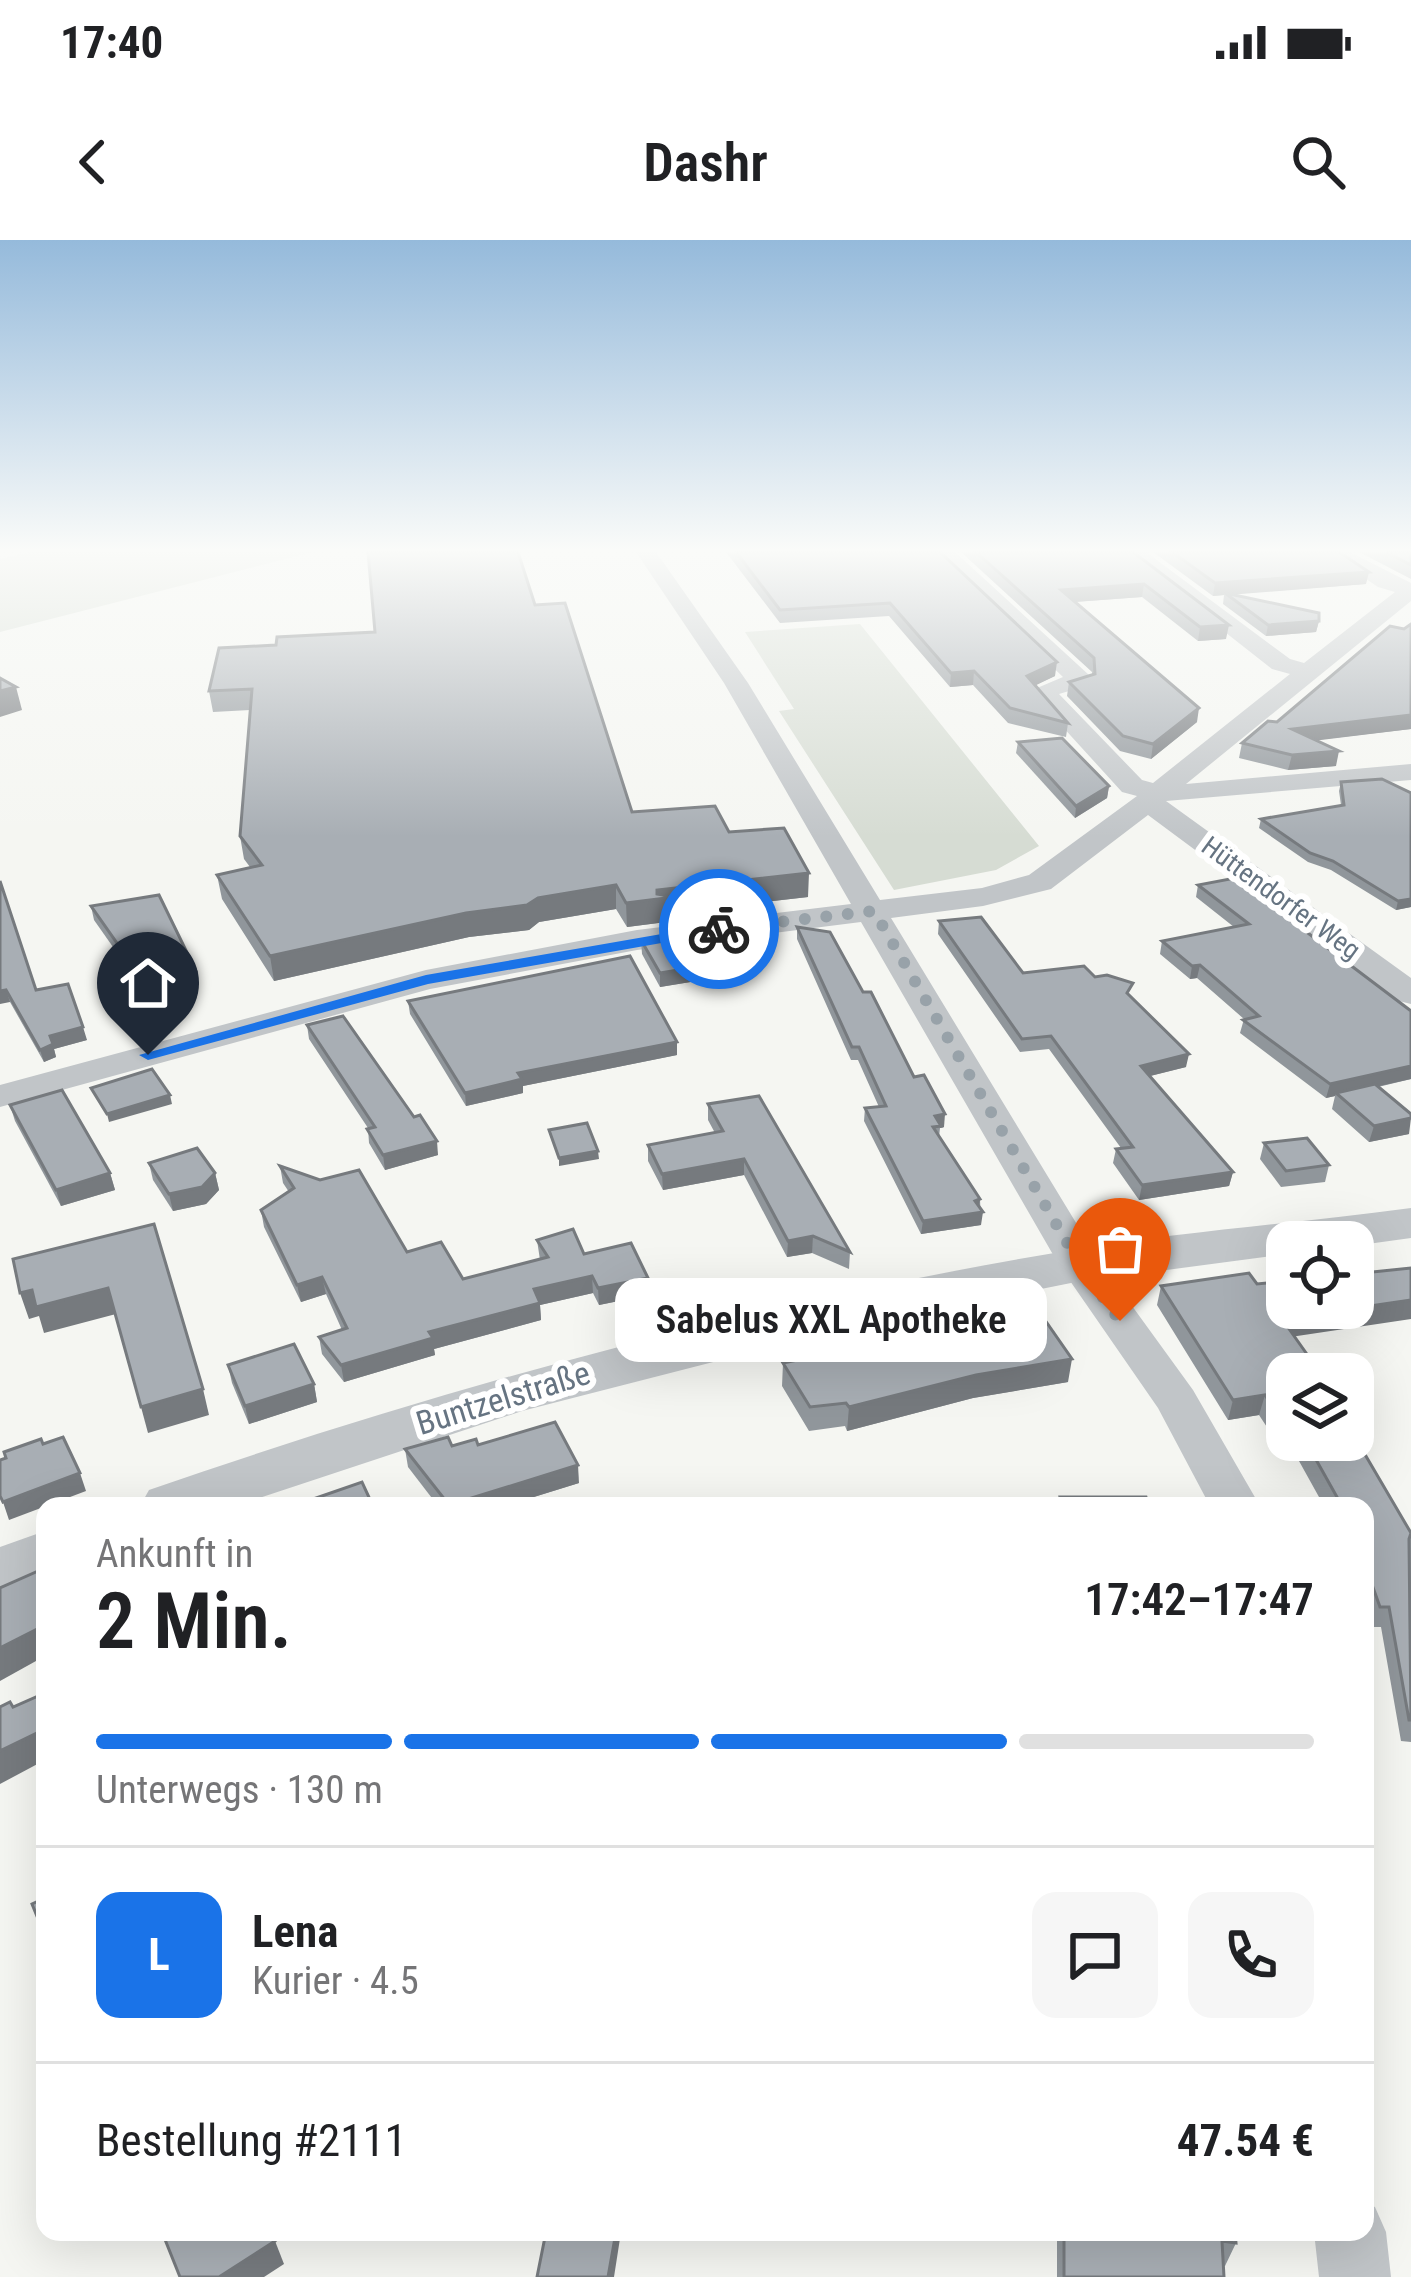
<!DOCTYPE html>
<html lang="de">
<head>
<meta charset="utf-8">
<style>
	:root { --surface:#fff; --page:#f6f6f6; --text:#202124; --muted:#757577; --line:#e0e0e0; --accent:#1a73e8 }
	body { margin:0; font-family:"Roboto Condensed",sans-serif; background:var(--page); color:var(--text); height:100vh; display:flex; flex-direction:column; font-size:45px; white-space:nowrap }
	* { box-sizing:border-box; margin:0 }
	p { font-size:39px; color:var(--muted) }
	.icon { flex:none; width:66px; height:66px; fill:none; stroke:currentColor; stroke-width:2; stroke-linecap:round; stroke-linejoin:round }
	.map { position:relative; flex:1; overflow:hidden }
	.drawer { position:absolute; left:36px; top:1257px; width:1338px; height:744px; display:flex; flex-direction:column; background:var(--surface); border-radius:24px; box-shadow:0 12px 48px #0002 }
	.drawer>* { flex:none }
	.controls { position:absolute; left:1266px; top:981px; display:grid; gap:24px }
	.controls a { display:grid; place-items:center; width:108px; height:108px; border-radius:24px; background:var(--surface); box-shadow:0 12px 48px #0002; font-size:60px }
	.pin { position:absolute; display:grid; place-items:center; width:102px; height:102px; color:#fff; margin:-123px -51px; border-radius:50% 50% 50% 0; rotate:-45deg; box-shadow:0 0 12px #0007 }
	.pin .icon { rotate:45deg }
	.courier { position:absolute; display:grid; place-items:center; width:120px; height:120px; margin:-60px; border:9px solid #1a73e8; border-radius:50%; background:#fff; color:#222; box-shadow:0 3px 15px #0007 }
	.bubble { position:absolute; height:84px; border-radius:24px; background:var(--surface); box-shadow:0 12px 48px #0002; font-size:39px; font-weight:600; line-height:84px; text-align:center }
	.head em { font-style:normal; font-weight:600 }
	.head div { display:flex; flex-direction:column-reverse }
	.head { display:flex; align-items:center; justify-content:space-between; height:204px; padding:0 60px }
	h1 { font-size:78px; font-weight:600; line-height:90px }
	.bar { display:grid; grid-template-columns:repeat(4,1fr); gap:18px 12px; align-content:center; height:144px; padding:0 60px }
	.bar i { height:15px; border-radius:9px; background:var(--line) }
	.bar .selected { background:var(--accent) }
	.bar p { grid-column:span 4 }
	.line { display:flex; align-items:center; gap:30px; padding:0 60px; border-top:3px solid var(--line) }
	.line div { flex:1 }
	.round { display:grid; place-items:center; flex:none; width:126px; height:126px; border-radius:24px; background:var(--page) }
	.status { display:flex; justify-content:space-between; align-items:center; height:84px; padding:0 60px; background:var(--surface); direction:ltr }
	.status svg { height:33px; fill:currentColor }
	header { display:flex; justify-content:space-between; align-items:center; height:156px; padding:0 60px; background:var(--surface); font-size:54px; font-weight:600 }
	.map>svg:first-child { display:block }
	.green { fill:#d6dcd3 }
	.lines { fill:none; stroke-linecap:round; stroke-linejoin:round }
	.minor { fill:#c1c5c8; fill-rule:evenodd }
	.tertiary { fill:#c1c5c8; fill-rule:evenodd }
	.wall { fill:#90969b }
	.shaded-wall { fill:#767a7e }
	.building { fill:#a8aeb4; stroke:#767a7e; stroke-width:3 }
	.route { fill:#1a73e8 }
	.done { stroke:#98a2a9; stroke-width:12; stroke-dasharray:0 21.6 }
	.labels { text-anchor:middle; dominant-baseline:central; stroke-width:12; stroke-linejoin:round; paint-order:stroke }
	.far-street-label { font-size:27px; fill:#667482; stroke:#fff }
	.street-label { font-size:33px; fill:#667482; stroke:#fff }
</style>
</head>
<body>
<div class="status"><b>17:40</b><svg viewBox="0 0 49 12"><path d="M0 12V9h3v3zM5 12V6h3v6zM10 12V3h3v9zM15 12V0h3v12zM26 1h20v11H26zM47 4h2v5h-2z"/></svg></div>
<header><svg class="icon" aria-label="back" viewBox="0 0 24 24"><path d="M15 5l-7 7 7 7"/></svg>Dashr<svg class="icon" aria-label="search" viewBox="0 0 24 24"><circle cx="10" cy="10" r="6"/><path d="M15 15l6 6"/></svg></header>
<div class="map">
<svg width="1411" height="2037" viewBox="0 0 1411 2037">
	<rect width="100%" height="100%" fill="#f5f6f2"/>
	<g class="green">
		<path d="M31,312h282l-313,80v-73z"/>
		<path d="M860,384l179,222 -43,24 -102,20 -115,-179 15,-2 -49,-77z"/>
	</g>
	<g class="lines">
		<g class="minor">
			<path d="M636,312h20l92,131 132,217 102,-12 47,-13 108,-79 -15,-4 -92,-101 33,-14 -130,-125h22l134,123v10l-30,9 83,86 11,3 137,-109 -18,-5 -149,-117h23l144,107 14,4 91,-71 -17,-5 -52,-35h24l61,31v18l-225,183 225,-20v16l-245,21 245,177v26l-12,-3 -251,-186 -97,74 -68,17 -92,12 207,341 95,131 67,116h-50l-52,-98 -99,-143 -198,-343 -224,28 -207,39 -430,118v-22l426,-115 211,-40 214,-26 -127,-221z"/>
			<path d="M1365,1963l10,4 11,25 5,45h-72l-5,-45h51z"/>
		</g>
		<g class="tertiary">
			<path d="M1411,968v30l-58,8v-4h-66v12l-211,28 -230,46 -324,83 -287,95h-95l9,-16c303,-105 612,-189 929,-241 110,-18 222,-26 333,-41z"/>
			<path d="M45,1291v50l-45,16v-50z"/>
		</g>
	</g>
	<g class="wall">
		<path d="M726,312h214l115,124 -20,9 33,38 -2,14 -58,-14 -35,-38 -23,2 -61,-71 -109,7z"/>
		<path d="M961,312h172l93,87 -28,2 -56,-44 -67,5 122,120 -46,37 -31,-8 -53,-55 2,-14 23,-8v-2z"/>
		<path d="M1153,312h186l27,32 -133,10 86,27 -3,11 -50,4 -43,-32 1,-9 -11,1z"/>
		<path d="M1359,312h52v27z"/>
		<path d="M535,365l97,207 97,20 79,65 -134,15v9l-47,6 -11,-18 -77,13 -10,8 -60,7 -195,44 -52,-82 -5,-24 33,-8 -6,-8 -4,-23 10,-126 -37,2 -4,-21 67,-46 99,-13z"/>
		<path d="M1404,389l7,100 -95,11 20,26 -48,4 -49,-12 3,-15 35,-21z"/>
		<path d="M1018,502l91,44 -2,12 -32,20 -59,-65z"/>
		<path d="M1341,542l70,125 -15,3 -65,-40 -23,-8 -49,-34 2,-9 80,-14 -2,-14z"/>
		<path d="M0,641l36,109 51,50 -33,9 2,8 -12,5 -34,-60h-10z"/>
		<path d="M1198,645l213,126v68l-33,8 31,47 -40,8 -37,-33 3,-13 -9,2 -86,-65 4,-14 -47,-41 -7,1 -30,-25 2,-13 72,-14 -38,-30z"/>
		<path d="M91,666l105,65 3,14 -53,9 -52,-74z"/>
		<path d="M939,681l84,52 72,4 35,19 56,71 -36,9 83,96 -4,14 -90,14 -26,-37 3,-14 5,-1 -72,-99 -29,3 -82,-118z"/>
		<path d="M797,687l66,65 81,135 -4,1 -1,9 41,62 1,26 -60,9 -57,-113 1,-13 14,-1 -21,-47h-7l-54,-121z"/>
		<path d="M641,700l86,36 -67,11 -18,-33z"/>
		<path d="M408,761l269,54 -154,31v7l-57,13 -56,-92z"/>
		<path d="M307,785l107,92 24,38 -53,15 -16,-27 -1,-15 -59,-89z"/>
		<path d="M708,864l142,148 -1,17 -37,-16 -25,4 -43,-82 -81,15 -15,-29v-16l67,-12 -7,-13z"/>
		<path d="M10,865l100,68 5,17 -54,16 -46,-85z"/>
		<path d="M1264,903l65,22 -4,17 -44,5 -21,-28z"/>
		<path d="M149,923l66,10 4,17 -13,14 -33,7 -20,-31z"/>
		<path d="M280,926l127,86 56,27 77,-19 -3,-20 47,14 64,24v17l-49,10 -6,-12 -53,12 1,15 -107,29 1,6 -91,27 -22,-28 -3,-17 23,-7 -16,-36 -25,8 -37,-75 -3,-17 28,-18 -6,-9z"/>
		<path d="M1161,1046l134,50 -8,38v66h66l58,93v209l-10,-1 -20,-114h-9l-7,-21v-100h-41l-35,-63 -11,1 -19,-29 -31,5 -71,-115z"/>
		<path d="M783,1123l285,19 -95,16 -126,33 -2,-5 -36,5 -27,-45z"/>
		<path d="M228,1125l86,19 3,18 -68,22 -17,-41z"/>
		<path d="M478,1205l101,38 -74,23h-67l-30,-39 -3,-18z"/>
		<path d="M1057,1992h178l1,11 -11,23h-1v11h-167z"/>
	</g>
	<g class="shaded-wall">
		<path d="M1369,332l-3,12 -138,11 -3,-2 -1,2 -11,1 2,-13z"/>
		<path d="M1144,344l-2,13 -83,6 2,-13z"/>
		<path d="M1319,381l-3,11 -50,4 2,-11z"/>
		<path d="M1229,385l-3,14 -28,2 2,-14z"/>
		<path d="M1057,422l-2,14 -29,14 1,-14z"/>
		<path d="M974,431l-1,14 -23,2 1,-14z"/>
		<path d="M16,447l6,23 -22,7v-26z"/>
		<path d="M1199,468l-2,14 -46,37 2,-15z"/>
		<path d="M1411,475v14l-123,15 4,-15z"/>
		<path d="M1339,511l-3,15 -48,4 4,-15z"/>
		<path d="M1109,546l-2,12 -32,20 1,-12z"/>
		<path d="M809,633l-1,24 -134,15v9l-47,6 -1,-24 31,-13z"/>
		<path d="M616,645v24l-77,13 -10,8 -60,7 -195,44 -4,-25 268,-58z"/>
		<path d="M1411,659v8l-15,3 2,-9z"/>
		<path d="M727,722v14l-67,11v-14z"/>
		<path d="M1200,725l-3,13 -7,1 2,-13z"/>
		<path d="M196,731l3,14 -53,9 -3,-14z"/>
		<path d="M6,750l4,12 -10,2v-13z"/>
		<path d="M83,787l4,13 -33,9 2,8 -12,5 -4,-12 10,-14z"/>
		<path d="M677,802v13l-154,31v7l-57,13 -1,-13 53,-20z"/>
		<path d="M1189,814l-3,13 -48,12 3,-13z"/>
		<path d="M1411,826v13l-72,16 -3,-2 -1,3 -9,2 4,-14z"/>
		<path d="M170,855l2,9 -63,18 -2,-8z"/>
		<path d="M945,874l-1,13 -4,1 -5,-12z"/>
		<path d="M1411,878l-2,16 -40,8 5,-16z"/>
		<path d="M437,901l1,14 -53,15 -2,-15z"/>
		<path d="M598,911l1,8 -40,7v-8z"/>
		<path d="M744,919v16l-81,15 -1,-16z"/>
		<path d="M1233,932l-4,14 -90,14 3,-15z"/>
		<path d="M110,933l5,17 -54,16 -5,-16z"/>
		<path d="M215,933l4,17 -13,14 -33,7 -4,-17z"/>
		<path d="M980,959l-2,13h5l-2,13 -60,9 2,-13z"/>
		<path d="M813,996l-1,17 -25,4 1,-16z"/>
		<path d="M592,1036l1,17 -53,12 1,15 -107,29 1,6 -91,27 -3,-17 88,-33 105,-43z"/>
		<path d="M322,1037l4,17 -25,8 -4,-17z"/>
		<path d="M648,1038v17l-49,10 -1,-17z"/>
		<path d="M108,1048l8,26 -72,19 -5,-17 -10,3 -9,-26 12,-3z"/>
		<path d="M1411,1060v19l-134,20 5,-20z"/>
		<path d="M1072,1119l-4,23 -95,16 -126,33 2,-24 127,-32z"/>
		<path d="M314,1144l3,18 -68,22 -4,-18z"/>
		<path d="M203,1149l6,26 -61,18 -7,-26z"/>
		<path d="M1265,1155l-6,20 -31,5 5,-20z"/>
		<path d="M578,1225l1,18 -74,23h-56z"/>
		<path d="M80,1233l6,18 -77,29 -6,-18z"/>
		<path d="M45,1385v31l-45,25v-33z"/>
		<path d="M45,1489v31l-45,24v-33z"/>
		<path d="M616,1992h5l-7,45h-6z"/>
		<path d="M275,2001l9,23 -20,13h-45z"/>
	</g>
	<g class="building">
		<path d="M368,312h150l17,53 30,-2 67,209 83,-6 14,26 55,-4 25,45 -152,17v4l17,3 -48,6 -10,-18 -78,13 -11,7 -61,8 -196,43 -53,-81 45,-10 -22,-29 12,-147 -43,2 10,-43 57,-3 1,-8 98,-5z"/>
		<path d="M736,312h204l117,110 -30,14 41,47 -58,-15 -36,-37 -23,2 -61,-70 -110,7z"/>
		<path d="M976,312h157l96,73 -29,2 -56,-43 -83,6 138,118 -46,36 -30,-8 -54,-54 26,-8 -1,-16z"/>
		<path d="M1172,312h167l30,20 -154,11z"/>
		<path d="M1386,312h25v13z"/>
		<path d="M1225,353l94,20v8l-51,4z"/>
		<path d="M1411,384v91l-119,14 47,22 -47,4 -50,-12 26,-22 9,1 113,-96 14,3z"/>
		<path d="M0,438l16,9 -16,4z"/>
		<path d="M1062,498l47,48 -33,20 -58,-64z"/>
		<path d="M1382,539l29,14v106l-13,2 -65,-40 -23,-8 -49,-34 83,-14 -3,-23z"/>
		<path d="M1235,638l176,133v55l-81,18 -87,-64 16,-4 -59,-51 -8,1 -30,-25 87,-17 -51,-39z"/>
		<path d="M0,641l36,109 32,-6 15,43 -33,9 3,8 -13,6 -34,-60 -6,1z"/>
		<path d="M159,655l37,76 -53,9 -52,-74z"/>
		<path d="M981,677l42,56 61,-7 11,11 12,-2 26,8 -6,10 62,61 -48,12 92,106 -91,13 -26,-36 17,-2 -82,-111 -29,3 -83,-118z"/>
		<path d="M797,687l33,5 33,60h8l43,85 10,-2 21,39 -10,2 6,10 -8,1 47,72 -5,2 8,11 -60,9 -58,-113 21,-2 -27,-59h-7z"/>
		<path d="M708,692l19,30 -67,11 -19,-33z"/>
		<path d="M630,716l47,86 -159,31 4,6 -57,14 -57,-92z"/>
		<path d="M343,776l71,101 6,-2 17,26 -54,14 -16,-26 8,-2 -68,-102z"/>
		<path d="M152,829l18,26 -63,19 -16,-26z"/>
		<path d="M1375,844l36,30v4l-37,8 -38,-33z"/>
		<path d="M62,850l48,83 -54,17 -46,-85z"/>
		<path d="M759,856l91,156 -37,-16 -25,5 -44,-82 -82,15 -14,-29 75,-14 -15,-27z"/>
		<path d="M587,883l11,28 -39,7 -10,-28z"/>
		<path d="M1307,898l22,27 -43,6 -22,-28z"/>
		<path d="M197,908l18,25 -13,14 -33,7 -20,-31z"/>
		<path d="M280,926l40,14 39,-10 48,82 34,-10 22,37 85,-22 -11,-17 36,-11 11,25 47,-11 17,35 -50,10 -6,-12 -58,13 6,14 -111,29 4,6 -92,27 -22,-28 28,-9 -25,-51 -25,8 -36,-75 33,-22z"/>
		<path d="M154,984l49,165 -62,18 -33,-119 -72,19 -4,-17 -12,3 -7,-34z"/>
		<path d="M1411,1028v32l-129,19 39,55h-34v50h-3l-19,-29 -32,5 -72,-114 88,-13 8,11 30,-3v27h66v-34z"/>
		<path d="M1038,1070l34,49 -96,16 -127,32 -3,-4 -36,4 -27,-44z"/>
		<path d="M294,1104l20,40 -69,22 -17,-41z"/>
		<path d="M555,1182l23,43 -129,40 -44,-56 43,-12 4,9 24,-7 2,6z"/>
		<path d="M1353,1194l58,99 -2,6 2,181h-2l-20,-113h-9l-15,-42v-59h-23l-37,-66h48z"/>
		<path d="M63,1197l17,36 -77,29 -3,-6v-36l6,-2 -2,-6 37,-13 2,5z"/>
		<path d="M362,1242l11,24h-80z"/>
		<path d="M1060,1257h86l3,9h-87z"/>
		<path d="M45,1328v57l-45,23v-60z"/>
		<path d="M45,1453v36l-45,22v-44l10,-5 3,5z"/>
		<path d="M45,1658v38l-13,-32z"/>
		<path d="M162,1992h110l3,9 -56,36h-39z"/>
		<path d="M546,1992h70l-8,45h-71z"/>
		<path d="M1064,1992h171l1,11 -14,-2 2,36h-160z"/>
	</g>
	<linearGradient id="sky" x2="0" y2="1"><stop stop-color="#95badb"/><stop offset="0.52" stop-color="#fafbf9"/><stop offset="1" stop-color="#fafbf9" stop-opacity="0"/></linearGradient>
	<rect width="1411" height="597" fill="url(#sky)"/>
	<path class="route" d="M719,684l5,8 -296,52 -280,76 -9,-5 287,-80z"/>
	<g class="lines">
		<path class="done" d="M719,689l155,-18 206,354 40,56"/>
	</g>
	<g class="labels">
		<g class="far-street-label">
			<text transform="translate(1281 658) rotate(36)">Hüttendorfer Weg</text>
		</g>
		<g class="street-label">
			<text transform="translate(503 1158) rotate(-17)">Buntzelstraße</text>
		</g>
	</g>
</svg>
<div class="controls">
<a><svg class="icon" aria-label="locate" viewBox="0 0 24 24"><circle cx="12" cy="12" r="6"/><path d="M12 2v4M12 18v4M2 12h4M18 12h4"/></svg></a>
<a><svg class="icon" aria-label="layers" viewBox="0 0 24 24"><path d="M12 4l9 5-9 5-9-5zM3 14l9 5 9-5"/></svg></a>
</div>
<div class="pin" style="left:1120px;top:1081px;background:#ea580c"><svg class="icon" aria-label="bag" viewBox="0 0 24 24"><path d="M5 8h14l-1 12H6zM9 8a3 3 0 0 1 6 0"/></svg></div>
<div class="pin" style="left:148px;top:815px;background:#1f2937"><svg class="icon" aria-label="home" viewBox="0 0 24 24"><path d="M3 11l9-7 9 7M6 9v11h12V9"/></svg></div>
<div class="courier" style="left:719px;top:689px"><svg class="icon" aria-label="bike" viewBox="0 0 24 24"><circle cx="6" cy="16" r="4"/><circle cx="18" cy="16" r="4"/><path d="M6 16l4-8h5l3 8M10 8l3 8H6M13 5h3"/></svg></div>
<div class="bubble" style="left:615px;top:1038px;width:432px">Sabelus XXL Apotheke</div>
<section class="drawer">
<div class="head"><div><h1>2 Min.</h1><p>Ankunft in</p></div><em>17:42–17:47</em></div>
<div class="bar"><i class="selected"></i><i class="selected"></i><i class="selected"></i><i></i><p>Unterwegs · 130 m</p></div>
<div class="line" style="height:216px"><b class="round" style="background:var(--accent);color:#fff">L</b><div><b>Lena</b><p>Kurier · 4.5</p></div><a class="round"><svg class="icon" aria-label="chat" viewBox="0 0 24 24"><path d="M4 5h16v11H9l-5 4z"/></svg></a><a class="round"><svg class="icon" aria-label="phone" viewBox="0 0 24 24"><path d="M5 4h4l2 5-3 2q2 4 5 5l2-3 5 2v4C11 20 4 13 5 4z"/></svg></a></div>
<div class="line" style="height:156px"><div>Bestellung #2111</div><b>47.54 €</b></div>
</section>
</div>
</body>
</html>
